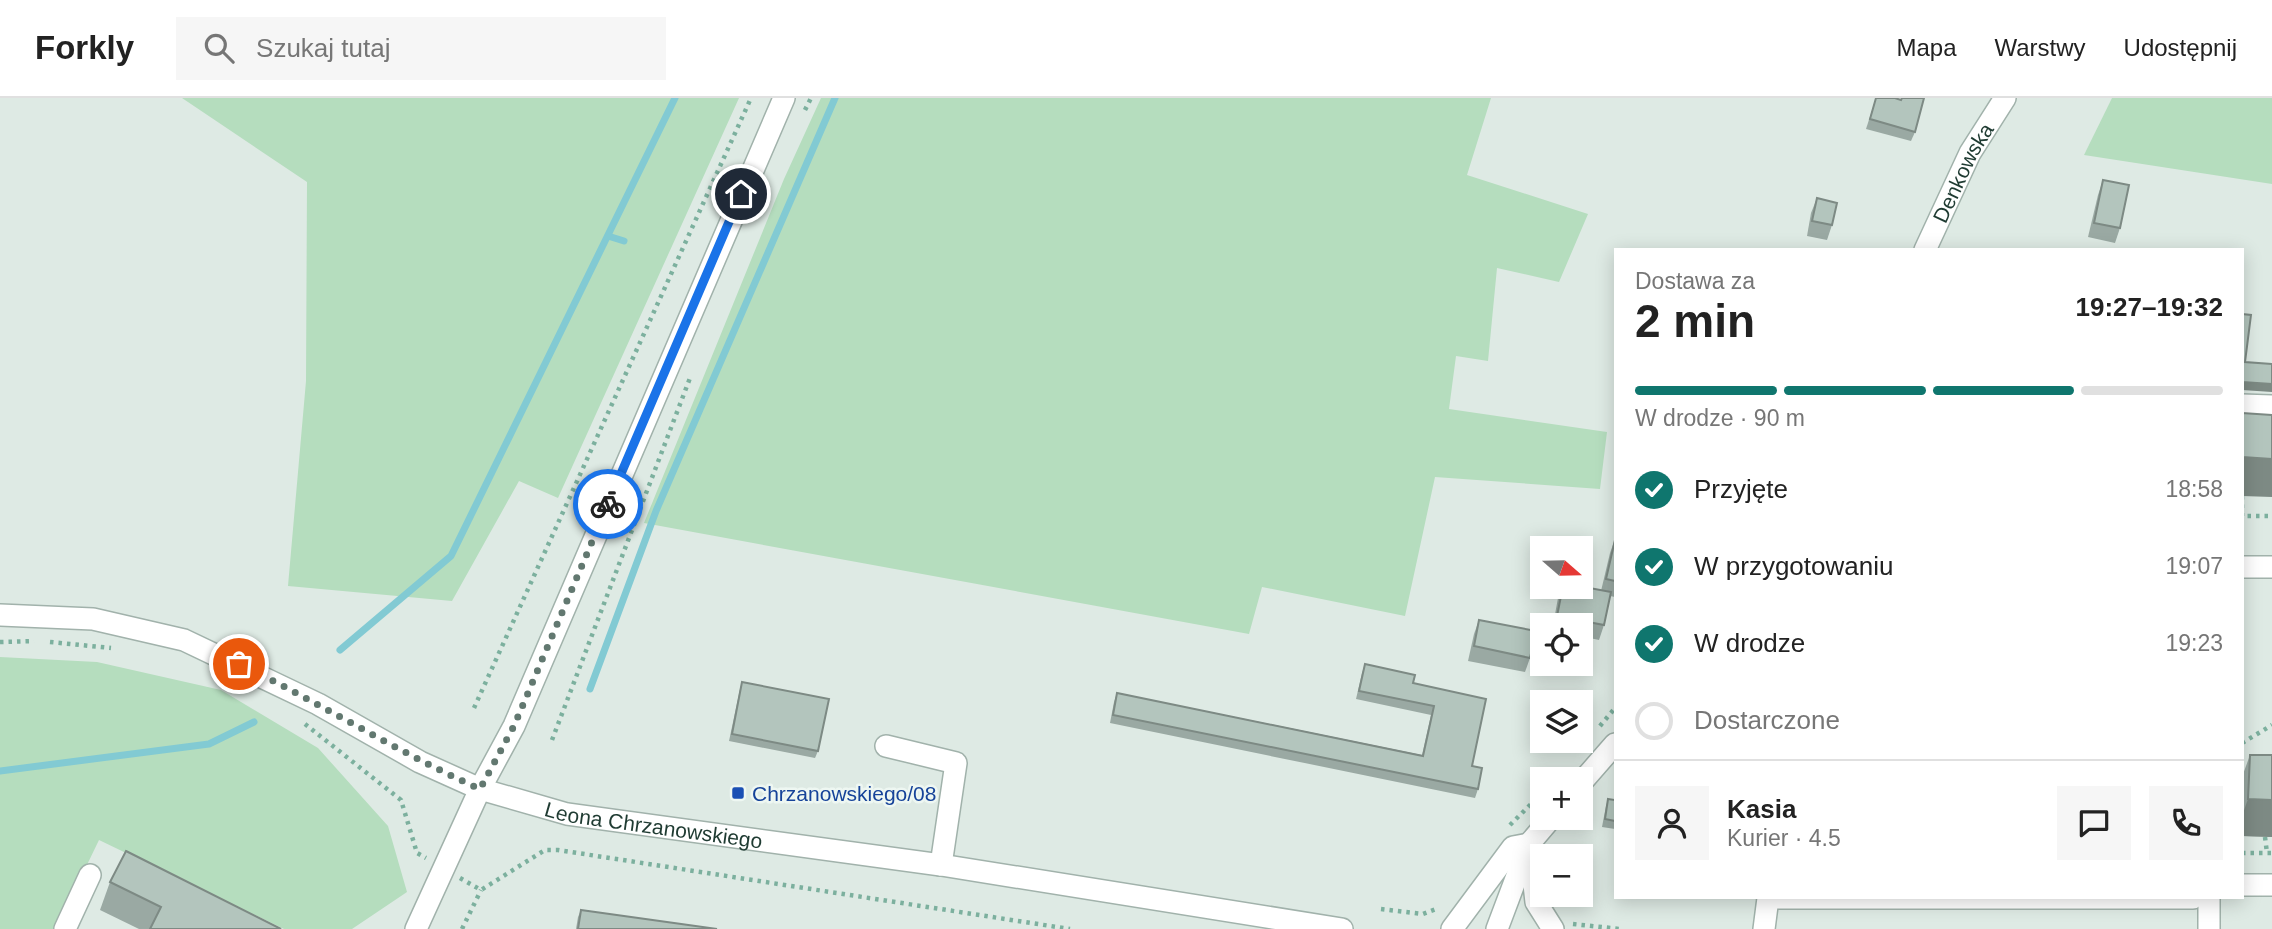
<!DOCTYPE html>
<html lang="pl">
<head>
<meta charset="utf-8">
<style>
	:root { --surface:#fff; --page:#f6f6f6; --text:#222; --muted:#767676; --line:#e0e0e0; --accent:#0f766e }
	body { margin:0; font-family:Arial,sans-serif; background:var(--page); color:var(--text); height:100vh; display:flex; flex-direction:column; font-size:26px; white-space:nowrap }
	* { box-sizing:border-box; margin:0 }
	p { font-size:23px; color:var(--muted) }
	.icon { flex:none; width:38px; height:38px; fill:none; stroke:currentColor; stroke-width:2; stroke-linecap:round; stroke-linejoin:round }
	.map { position:relative; flex:1; overflow:hidden }
	.drawer { position:absolute; left:1614px; top:150px; width:630px; height:651px; display:flex; flex-direction:column; background:var(--surface); border-radius:0px; box-shadow:0 4px 18px #0003 }
	.drawer>* { flex:none }
	.needle { width:46px; rotate:110deg }
	.fabs { position:absolute; left:1530px; top:438px; display:grid; gap:14px }
	.fabs a { display:grid; place-items:center; width:63px; height:63px; border-radius:0px; background:var(--surface); box-shadow:0 4px 18px #0003; font-size:35px }
	.pin { position:absolute; display:grid; place-items:center; width:60px; height:60px; color:#fff; margin:-30px; border:4px solid #fff; border-radius:50%; box-shadow:0 2px 7px #0007 }
	.courier { position:absolute; display:grid; place-items:center; width:70px; height:70px; margin:-35px; border:5px solid #1a73e8; border-radius:50%; background:#fff; color:#222; box-shadow:0 2px 9px #0007 }
	.summary em { font-style:normal; font-weight:700 }
	.summary div { display:flex; flex-direction:column-reverse }
	.summary { display:flex; align-items:center; justify-content:space-between; height:119px; padding:0 21px }
	h1 { font-size:46px; font-weight:700; line-height:52px }
	.bar { display:grid; grid-template-columns:repeat(4,1fr); gap:10px 7px; align-content:center; height:84px; padding:0 21px }
	.bar i { height:9px; border-radius:5px; background:var(--line) }
	.bar .active { background:var(--accent) }
	.bar p { grid-column:span 4 }
	.line { display:flex; align-items:center; gap:18px; padding:0 21px; border-top:2px solid var(--line) }
	.line div { flex:1 }
	.round { display:grid; place-items:center; flex:none; width:74px; height:74px; border-radius:0px; background:var(--page) }
	ol { padding:0 21px; list-style:none }
	li { display:flex; align-items:center; gap:21px; height:77px }
	li p { margin-inline-start:auto }
	li .icon { padding:7px; border-radius:50%; background:var(--accent); color:#fff; stroke-width:4 }
	li:last-child { color:var(--muted) }
	li i { width:38px; height:38px; border:4px solid var(--line); border-radius:50% }
	header { display:flex; align-items:center; gap:42px; box-sizing:border-box; height:98px; padding:0 35px; background:var(--surface); border-bottom:2px solid var(--line) }
	header strong { font-size:33px }
	nav { display:flex; gap:38px; margin-inline-start:auto; font-size:24px }
	.search { width:490px; height:63px; background:var(--page); display:flex; align-items:center; gap:18px; box-sizing:border-box; padding:0 24px; border-radius:0px; color:var(--muted); font-size:26px }
	.map>svg:first-child { display:block }
	.green { fill:#b5ddbe }
	.lines { fill:none; stroke-linecap:round; stroke-linejoin:round }
	.stream { stroke:#82cad3; stroke-width:7 }
	.minor-casing { stroke:#a1b2ab; stroke-width:24 }
	.path { stroke:#7cb09e; stroke-width:4.5; stroke-dasharray:3.5 5; stroke-linecap:butt }
	.minor { stroke:#fff; stroke-width:21 }
	.wall { fill:#9aa9a3 }
	.shaded-wall { fill:#7d8a84 }
	.building { fill:#b3c5bd; stroke:#7d8a84; stroke-width:2 }
	.done { stroke:#627870; stroke-width:7; stroke-dasharray:0 12.6 }
	.route { stroke:#1a73e8; stroke-width:9 }
	.transit-dot { fill:#1a4fb4; stroke:#eef7f2; stroke-width:2.5 }
	.labels { text-anchor:middle; dominant-baseline:central; stroke-width:5; stroke-linejoin:round; paint-order:stroke }
	.street-label { font-size:21px; fill:#1f3b32; stroke:#eef7f2 }
	.transit-label { font-size:21px; fill:#164399; stroke:#eef7f2; text-anchor:start }
</style>
</head>
<body>
<header>
<strong>Forkly</strong>
<div class="search"><svg class="icon" aria-label="search" viewBox="0 0 24 24"><circle cx="10" cy="10" r="6"/><path d="M15 15l6 6"/></svg>Szukaj tutaj</div>
<nav><a>Mapa</a><a>Warstwy</a><a>Udostępnij</a></nav>
</header>
<div class="map">
<svg width="2272" height="831" viewBox="0 0 2272 831">
	<rect width="100%" height="100%" fill="#deeae4"/>
	<g class="green">
		<path d="M182,0h557l-181,400 -39,-17 -67,120 -164,-15 18,-205 1,-199z"/>
		<path d="M821,0h670l-24,77 121,39 -29,68 -62,-14 -9,93 -32,-5 -7,53 158,23 -7,57 -165,-12 -30,139 -143,-29 -13,47 -605,-111 140,-344z"/>
		<path d="M2112,0h160v86l-188,-29z"/>
		<path d="M0,559l97,5 124,28 97,58 70,78 19,66 -55,37h-68l-185,-89 -43,89h-56z"/>
	</g>
	<g class="lines">
		<g class="stream">
			<path d="M608,138l16,5"/>
			<path d="M340,552l111,-94 224,-458"/>
			<path d="M590,591l66,-178 179,-413"/>
			<path d="M0,673l209,-27 45,-22"/>
		</g>
		<defs>
			<g id="minor">
				<path id="s1" d="M1925,152l45,-97 35,-55"/>
				<path d="M2242,307l30,1"/>
				<path d="M2242,469h30"/>
				<path id="s2" d="M0,517l93,4 91,21 134,64 102,58 60,27 87,25 374,51 401,64"/>
				<path d="M886,648l70,17 -15,102"/>
				<path d="M1580,686l35,-40"/>
				<path d="M1530,751l6,53 17,27"/>
				<path d="M2242,787h30"/>
				<path d="M65,831l25,-54"/>
				<path d="M416,831l64,-140 34,-63 270,-628"/>
				<path d="M1452,831l61,-82 16,-3"/>
				<path d="M1497,831l32,-85 23,-27"/>
				<path d="M1764,831l4,-31h425"/>
				<path d="M2209,831v-31"/>
			</g>
		</defs>
		<use href="#minor" class="minor-casing"/>
		<g class="path">
			<path d="M805,12l6,-12"/>
			<path d="M2242,398v20h30"/>
			<path d="M0,544l34,-1"/>
			<path d="M50,544l61,6"/>
			<path d="M474,610l277,-610"/>
			<path d="M305,626l96,76 16,53 9,5"/>
			<path d="M1600,628l15,-18"/>
			<path d="M552,642l138,-362"/>
			<path d="M2242,645l30,-18"/>
			<path d="M1510,727l32,-32"/>
			<path d="M2265,739l2,16"/>
			<path d="M2242,755h30"/>
			<path d="M460,780l21,12 64,-40h13l512,79"/>
			<path d="M1381,811l42,5 16,-6"/>
			<path d="M1573,826l47,5"/>
			<path d="M462,831l19,-39"/>
		</g>
		<use href="#minor" class="minor"/>
	</g>
	<g class="wall">
		<path d="M1876,0l39,34 -4,9 -45,-12z"/>
		<path d="M2103,82l17,48 -5,15 -27,-6 10,-42z"/>
		<path d="M1817,100l15,27 -5,15 -20,-4 4,-23z"/>
		<path d="M1615,441v58l-5,-1 -6,29 -5,15 -19,-4v-11h-27l5,-27 4,-12 39,5 9,-38z"/>
		<path d="M1479,522l51,38 -5,14 -57,-11 6,-27z"/>
		<path d="M1365,566l48,19 73,16 -14,67 6,23 -3,9 -365,-75 4,-21 3,-9 305,62 9,-40 -75,-16 6,-26z"/>
		<path d="M742,584l76,69 -3,7 -86,-17 11,-52z"/>
		<path d="M2250,657h22v82l-30,-1v-59z"/>
		<path d="M1608,701l7,1v29l-13,-2 4,-21z"/>
		<path d="M110,784l171,47h-142l-39,-19z"/>
		<path d="M581,812l136,19h-141l2,-12z"/>
	</g>
	<g class="shaded-wall">
		<path d="M2242,284l30,2v8l-30,-2z"/>
		<path d="M2242,359l30,2v38l-30,-1z"/>
		<path d="M2248,701l24,1v37l-30,-1v-20z"/>
	</g>
	<g class="building">
		<path d="M1876,0h19l6,2 1,-2h22l-9,34 -45,-13z"/>
		<path d="M2103,82l26,5 -9,43 -26,-5z"/>
		<path d="M1817,100l20,5 -5,22 -20,-4z"/>
		<path d="M2242,216l9,1 -6,47 27,2v20l-30,-2z"/>
		<path d="M2242,315l30,2v44l-30,-2z"/>
		<path d="M1615,442v41l-9,-2z"/>
		<path d="M1563,488h16l32,6 -7,33 -47,-9z"/>
		<path d="M1479,522l57,11 -6,27 -56,-12z"/>
		<path d="M1365,566l50,11 -2,8 73,16 -14,67 10,2 -4,21 -365,-74 4,-22 306,63 11,-50 -75,-15z"/>
		<path d="M742,584l87,17 -11,52 -86,-17z"/>
		<path d="M2250,657h22v45l-24,-1z"/>
		<path d="M1608,701l7,1v21l-10,-2z"/>
		<path d="M126,753l155,78h-131l11,-22 -51,-25z"/>
		<path d="M581,812l136,19h-139z"/>
	</g>
	<g class="lines">
		<path class="done" d="M239,566c82,39 158,88 241,125l34,-63 94,-222"/>
		<path class="route" d="M608,406l133,-310"/>
	</g>
	<rect class="transit-dot" x="731" y="688" width="14" height="14" rx="3.5"/>
	<g class="labels">
		<g class="street-label">
			<text stroke="none"><textPath href="#s1" startOffset="86">Denkowska</textPath></text>
			<text stroke="none"><textPath href="#s2" startOffset="696">Leona Chrzanowskiego</textPath></text>
		</g>
		<g class="transit-label">
			<text x="752" y="695">Chrzanowskiego/08</text>
		</g>
	</g>
</svg>
<div class="fabs">
<a><svg class="needle" viewBox="-14 -14 28 28"><path d="M0-13l5 13h-10z" fill="#e53935"/><path d="M0 13l5-13h-10z" fill="#767676"/></svg></a>
<a><svg class="icon" aria-label="locate" viewBox="0 0 24 24"><circle cx="12" cy="12" r="6"/><path d="M12 2v4M12 18v4M2 12h4M18 12h4"/></svg></a>
<a><svg class="icon" aria-label="layers" viewBox="0 0 24 24"><path d="M12 4l9 5-9 5-9-5zM3 14l9 5 9-5"/></svg></a>
<a>+</a>
<a>−</a>
</div>
<div class="pin" style="left:239px;top:566px;background:#ea580c"><svg class="icon" aria-label="bag" viewBox="0 0 24 24"><path d="M5 8h14l-1 12H6zM9 8a3 3 0 0 1 6 0"/></svg></div>
<div class="pin" style="left:741px;top:96px;background:#1f2937"><svg class="icon" aria-label="home" viewBox="0 0 24 24"><path d="M3 11l9-7 9 7M6 9v11h12V9"/></svg></div>
<div class="courier" style="left:608px;top:406px"><svg class="icon" aria-label="bike" viewBox="0 0 24 24"><circle cx="6" cy="16" r="4"/><circle cx="18" cy="16" r="4"/><path d="M6 16l4-8h5l3 8M10 8l3 8H6M13 5h3"/></svg></div>
<section class="drawer">
<div class="summary"><div><h1>2 min</h1><p>Dostawa za</p></div><em>19:27–19:32</em></div>
<div class="bar"><i class="active"></i><i class="active"></i><i class="active"></i><i></i><p>W drodze · 90 m</p></div>
<ol>
<li><svg class="icon" aria-label="check" viewBox="0 0 24 24"><path d="M5 12l5 5 9-10"/></svg>Przyjęte<p>18:58</p></li>
<li><svg class="icon" aria-label="check" viewBox="0 0 24 24"><path d="M5 12l5 5 9-10"/></svg>W przygotowaniu<p>19:07</p></li>
<li><svg class="icon" aria-label="check" viewBox="0 0 24 24"><path d="M5 12l5 5 9-10"/></svg>W drodze<p>19:23</p></li>
<li><i></i>Dostarczone</li>
</ol>
<div class="line" style="height:126px"><a class="round"><svg class="icon" aria-label="person" viewBox="0 0 24 24"><circle cx="12" cy="8" r="4"/><path d="M4 21q1-7 8-7t8 7"/></svg></a><div><b>Kasia</b><p>Kurier · 4.5</p></div><a class="round"><svg class="icon" aria-label="chat" viewBox="0 0 24 24"><path d="M4 5h16v11H9l-5 4z"/></svg></a><a class="round"><svg class="icon" aria-label="phone" viewBox="0 0 24 24"><path d="M5 4h4l2 5-3 2q2 4 5 5l2-3 5 2v4C11 20 4 13 5 4z"/></svg></a></div>
</section>
</div>
</body>
</html>
